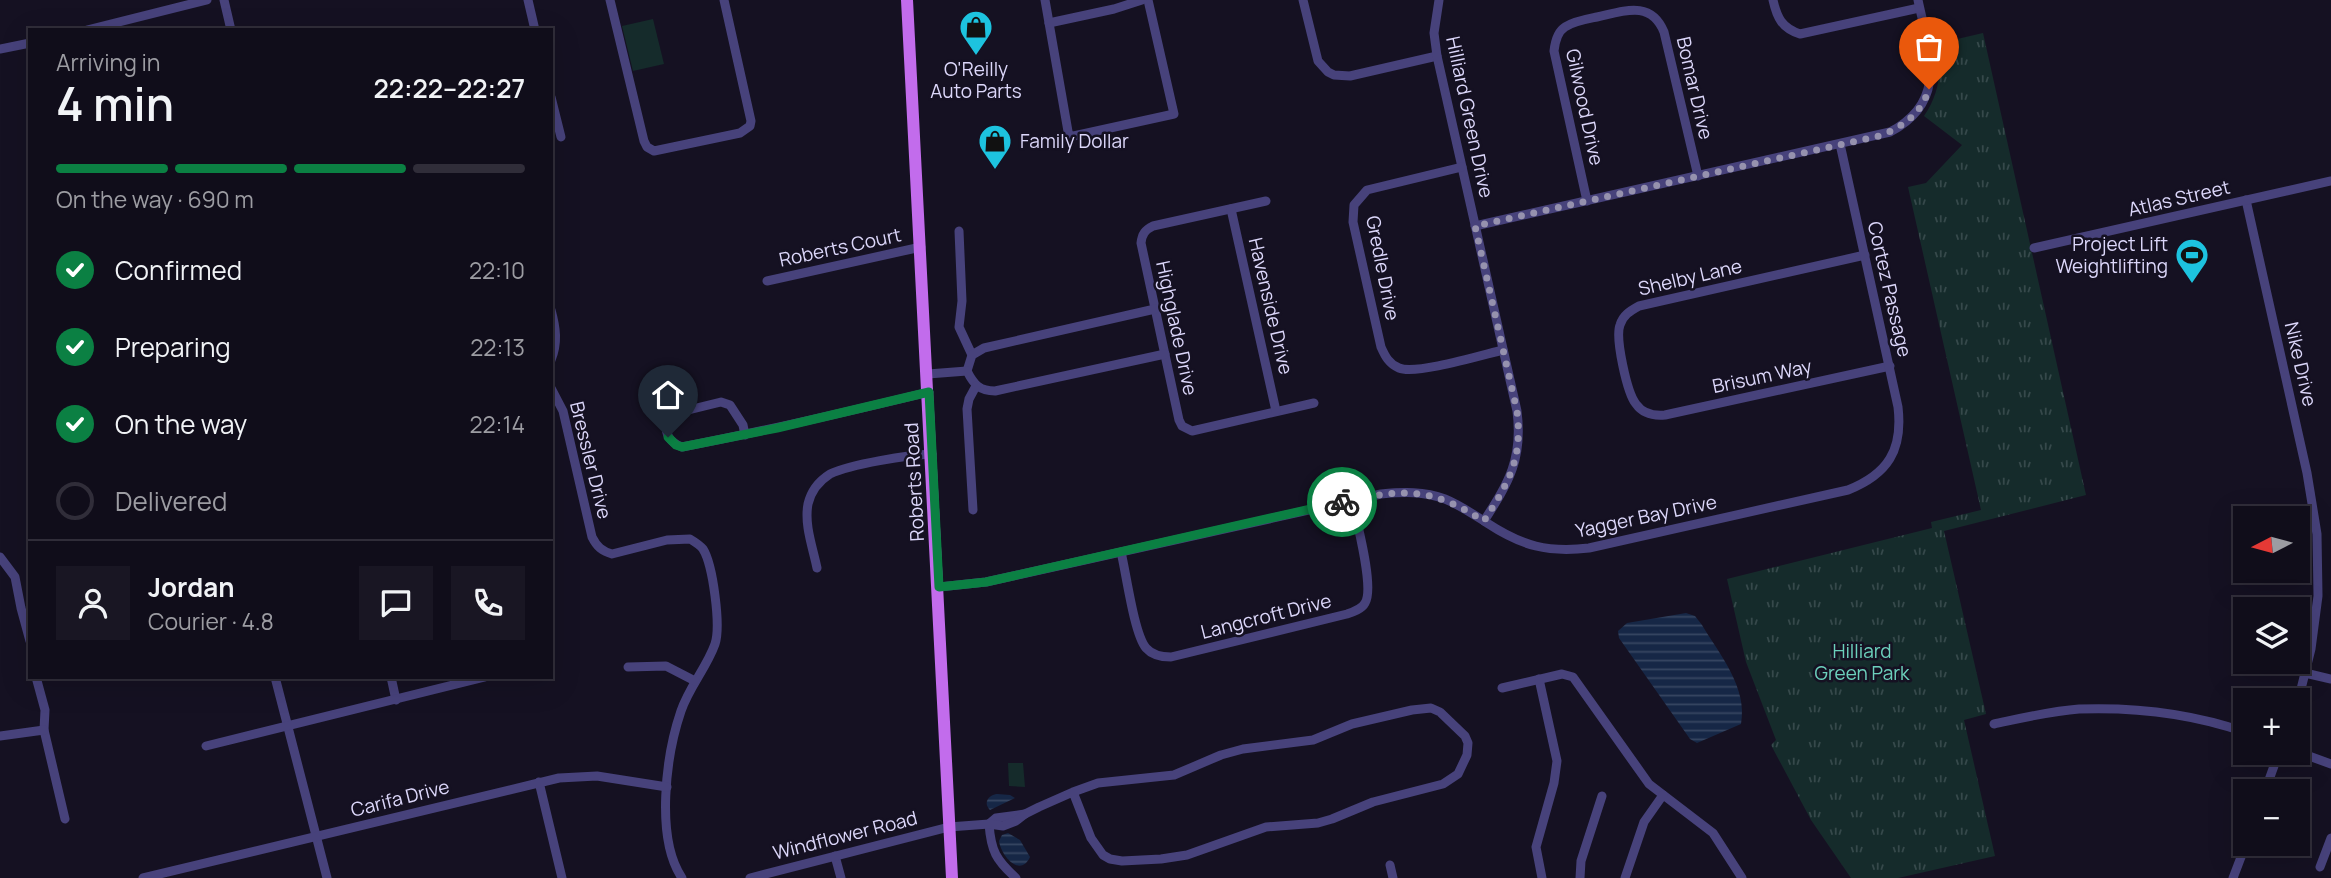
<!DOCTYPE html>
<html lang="en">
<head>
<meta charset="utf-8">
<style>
	:root { --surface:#100d1a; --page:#191623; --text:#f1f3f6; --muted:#9c9ca2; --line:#302d39; --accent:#0b8043 }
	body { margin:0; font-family:Manrope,sans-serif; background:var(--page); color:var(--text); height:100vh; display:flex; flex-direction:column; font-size:26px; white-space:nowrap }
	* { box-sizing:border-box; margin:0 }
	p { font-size:23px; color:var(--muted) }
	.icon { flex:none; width:38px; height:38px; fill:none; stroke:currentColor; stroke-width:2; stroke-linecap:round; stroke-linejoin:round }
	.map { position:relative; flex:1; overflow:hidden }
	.side { position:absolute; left:28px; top:28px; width:525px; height:651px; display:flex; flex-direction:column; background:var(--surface); border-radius:0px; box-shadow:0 7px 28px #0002,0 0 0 2px var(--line) }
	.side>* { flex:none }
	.needle { width:46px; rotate:264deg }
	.fabs { position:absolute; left:2233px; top:506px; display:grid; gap:14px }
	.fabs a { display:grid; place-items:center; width:77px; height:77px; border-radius:0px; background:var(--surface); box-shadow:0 7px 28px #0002,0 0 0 2px var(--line); font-size:35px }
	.pin { position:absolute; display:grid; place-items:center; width:60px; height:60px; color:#fff; margin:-72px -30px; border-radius:50% 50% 50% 0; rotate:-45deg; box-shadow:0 0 7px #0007 }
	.pin .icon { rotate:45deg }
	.courier { position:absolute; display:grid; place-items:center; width:70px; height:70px; margin:-35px; border:5px solid #0b8043; border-radius:50%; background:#fff; color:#222; box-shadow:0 2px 9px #0007 }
	.summary em { font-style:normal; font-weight:600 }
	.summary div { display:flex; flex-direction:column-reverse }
	.summary { display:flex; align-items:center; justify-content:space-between; height:119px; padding:0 28px }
	h1 { font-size:46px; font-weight:600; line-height:52px }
	.bar { display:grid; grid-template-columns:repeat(4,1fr); gap:10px 7px; align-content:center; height:84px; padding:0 28px }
	.bar i { height:9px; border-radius:5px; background:var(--line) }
	.bar .active { background:var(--accent) }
	.bar p { grid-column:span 4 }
	.line { display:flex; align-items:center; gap:18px; padding:0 28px; border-top:2px solid var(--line) }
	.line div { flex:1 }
	.round { display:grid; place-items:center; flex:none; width:74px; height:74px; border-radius:0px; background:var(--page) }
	ol { padding:0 28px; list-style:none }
	li { display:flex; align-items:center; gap:21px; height:77px }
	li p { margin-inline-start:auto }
	li .icon { padding:7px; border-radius:50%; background:var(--accent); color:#fff; stroke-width:4 }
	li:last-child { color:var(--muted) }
	li i { width:38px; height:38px; border:4px solid var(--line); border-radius:50% }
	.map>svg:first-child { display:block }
	.grass { fill:#152b2b }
	.park { fill:url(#park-tufts) }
	.water { fill:url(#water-rules) }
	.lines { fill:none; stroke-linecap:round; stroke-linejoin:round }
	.minor { stroke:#47427b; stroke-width:9 }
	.major { stroke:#c26cec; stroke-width:12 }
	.done { stroke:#9692ae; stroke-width:7; stroke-dasharray:0 12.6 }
	.route { stroke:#0b8043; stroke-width:9 }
	.labels { text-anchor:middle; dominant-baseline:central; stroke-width:5; stroke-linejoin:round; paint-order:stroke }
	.poi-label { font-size:19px; fill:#dcd7fa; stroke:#151122 }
	.street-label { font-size:19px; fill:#dcd7fa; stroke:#151122 }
	.park-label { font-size:19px; fill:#6cd0bc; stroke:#151122 }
</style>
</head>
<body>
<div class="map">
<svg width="2331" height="878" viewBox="0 0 2331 878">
	<defs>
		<pattern id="park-tufts" width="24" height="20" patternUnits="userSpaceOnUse" patternTransform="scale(1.75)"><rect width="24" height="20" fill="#152b2b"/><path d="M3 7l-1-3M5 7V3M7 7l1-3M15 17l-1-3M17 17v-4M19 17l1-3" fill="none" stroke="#36494b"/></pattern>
		<pattern id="water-rules" width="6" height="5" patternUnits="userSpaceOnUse" patternTransform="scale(1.75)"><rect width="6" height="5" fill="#162746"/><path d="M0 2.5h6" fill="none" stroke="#374662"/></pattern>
	</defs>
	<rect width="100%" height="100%" fill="#151122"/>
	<g class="grass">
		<path d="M653,19l11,45 -31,7 -11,-45z"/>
		<path d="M1008,763h15l2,24 -16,-1z"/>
	</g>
	<path class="park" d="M1983,33l103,462 -142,36 42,183 -22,6 31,136 -97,22h-47l-40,-58 -40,-75 5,-5 -30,-78 -19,-83 205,-51 -1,-6 50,-12 -73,-323 18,-4 36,-38 -38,-29c16,-23 18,-46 12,-72z"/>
	<g class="water">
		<path d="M1686,613l9,3 7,9c18,30 46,63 39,99l-44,19 -7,-4 -71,-101 -1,-7 9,-8z"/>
		<path d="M997,794l13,1 5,3 -25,12c-7,-7 -2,-15 7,-16z"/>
		<path d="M1008,833l12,7 10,17c-10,21 -29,-1 -31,-16l3,-6z"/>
	</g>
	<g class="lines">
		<g class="minor">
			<path d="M224,0l7,30"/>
			<path d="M528,0l7,30"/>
			<path d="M610,0l34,141 3,6 7,4 86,-18 10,-7 1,-5 -27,-121"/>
			<path d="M1045,0l24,137 105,-23 -26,-114"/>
			<path d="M1303,0l15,61 10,11 6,3 16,1 87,-20"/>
			<path d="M1439,0l-5,33 3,23 80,355c6,48 -8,71 -33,110"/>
			<path d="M1773,0c4,18 9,28 27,34l119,-26"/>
			<path d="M1049,23l65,-14 28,-9"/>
			<path d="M87,30l120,-30"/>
			<path d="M0,49l30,-6"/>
			<path d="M551,97l10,40"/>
			<path d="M1462,167l-95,23 -13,15 -1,17 28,125c4,9 8,17 18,21 17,7 83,-13 104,-18"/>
			<path d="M2246,200l61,273 10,61 1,62 -7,53 -13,52"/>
			<path d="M1266,201l-113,25c-8,4 -11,8 -12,17l38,177 3,6 10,5 122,-28"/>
			<path d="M1587,201l-33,-150c1,-9 3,-19 11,-24 9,-6 22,-8 32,-10 27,-6 54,-17 67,15l34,144"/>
			<path d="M1231,209l45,202"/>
			<path d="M1475,226l415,-94c59,-31 39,-80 28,-132"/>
			<path d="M959,231l3,70 -3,26 13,28"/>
			<path d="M2034,248l297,-67"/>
			<path d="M1865,255l-226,51c-9,5 -16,9 -19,19 -5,13 7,68 16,79 7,10 18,12 29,11l225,-49"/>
			<path d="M767,281l154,-34"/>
			<path d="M551,310c5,18 7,33 0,50"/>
			<path d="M967,371l5,-16 12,-7 171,-39"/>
			<path d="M928,374l39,-3c7,14 13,20 28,20l170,-37"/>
			<path d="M551,388l12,23 29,126c5,10 10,14 20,17l55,-14 23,-1c5,3 10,6 13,10 10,16 18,77 12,95 -8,23 -26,43 -34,67 -15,44 -26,127 1,167"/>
			<path d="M745,435l-2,-10 -13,-20 -9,-3 -49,12 -6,7c-1,13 3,21 16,26 83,-16 165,-35 247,-55"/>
			<path d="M973,510l-6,-101 2,-10 7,-13"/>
			<path d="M1121,552c5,20 13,82 25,96 6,7 16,9 25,9l176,-43c6,-2 15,-5 18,-11 10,-15 -9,-84 -13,-103"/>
			<path d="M0,557l15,20 6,31 9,33"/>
			<path d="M817,568c-4,-20 -13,-43 -9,-64 3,-13 11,-23 22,-30 21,-10 78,-19 102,-20"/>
			<path d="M939,587l47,-5 395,-88c22,-2 43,-3 64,5 15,6 29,16 42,24 35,23 61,30 102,25l259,-58c40,-16 55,-40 50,-83l-58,-263"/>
			<path d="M628,667l38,-1 29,15"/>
			<path d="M2305,673l26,6"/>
			<path d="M36,677l9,33 -1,20 21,89"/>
			<path d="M275,677l52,201"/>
			<path d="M391,677l5,23"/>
			<path d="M1539,679l18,82 -3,22 -18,64 6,31"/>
			<path d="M1502,688l60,-14 11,3 76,107 64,49 29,45"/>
			<path d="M1994,724c28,-6 57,-13 85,-15 56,-2 114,5 166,23"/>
			<path d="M0,736l44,-6"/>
			<path d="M206,746l279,-69"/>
			<path d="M2298,752l33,12"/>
			<path d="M539,782l23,96"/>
			<path d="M2265,791l14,-39"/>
			<path d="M989,824c2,27 7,36 27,54"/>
			<path d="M989,824l7,-6 29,-4"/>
			<path d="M835,856l6,22"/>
			<path d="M1390,865l3,13"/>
			<path d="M2320,867l11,-29"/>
			<path d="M143,878l416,-100 38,-2 70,11"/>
			<path d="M750,878l199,-51 40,-3 14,2 13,-5 9,-7 14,-7 34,-15 25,-9 76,-8 47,-20 22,-6 70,-9 39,-16 60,-14 19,-2 9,4 25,24 3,7 -1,12 -9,19 -15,10 -70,18 -41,17 -14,4 -52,4 -79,28 -26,4 -39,2 -12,-2 -7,-4 -12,-17 -18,-46"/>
			<path d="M1580,878l1,-17 21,-65"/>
			<path d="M1625,878l19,-56 19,-27"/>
			<path d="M2233,878l13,-34"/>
		</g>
		<path class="major" d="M907,0l45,878"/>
	</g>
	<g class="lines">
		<path class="done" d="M1342,502c61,-13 87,-16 142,19 25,-39 39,-63 33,-110l-42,-185 404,-90c24,-9 42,-22 50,-47"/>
		<path class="route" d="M668,437l8,8 6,2 95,-19 152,-36 10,195 47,-5 356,-80"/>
	</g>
	<defs>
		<symbol id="shop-pin" viewBox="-11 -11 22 30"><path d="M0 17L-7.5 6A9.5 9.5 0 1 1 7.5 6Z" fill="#1dc3df" stroke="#151122"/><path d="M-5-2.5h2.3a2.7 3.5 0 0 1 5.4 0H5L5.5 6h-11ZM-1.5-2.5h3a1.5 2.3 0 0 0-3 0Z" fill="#111"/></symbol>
		<symbol id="stadium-pin" viewBox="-11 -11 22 30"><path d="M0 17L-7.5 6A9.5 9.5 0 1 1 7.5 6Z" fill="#1dc3df" stroke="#151122"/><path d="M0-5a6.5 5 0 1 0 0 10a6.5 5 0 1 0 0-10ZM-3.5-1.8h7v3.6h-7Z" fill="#111"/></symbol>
	</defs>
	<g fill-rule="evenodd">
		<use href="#shop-pin" x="957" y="8" width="38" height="52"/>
		<use href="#shop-pin" x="976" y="122" width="38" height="52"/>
		<use href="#stadium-pin" x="2173" y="236" width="38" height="52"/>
	</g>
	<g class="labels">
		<g class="poi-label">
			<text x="976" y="69">O'Reilly<tspan x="976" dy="22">Auto Parts</tspan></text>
			<text x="1020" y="141" text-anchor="start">Family Dollar</text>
			<text x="2168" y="244" text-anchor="end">Project Lift<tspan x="2168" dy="22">Weightlifting</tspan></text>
		</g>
		<g class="street-label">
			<text transform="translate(1695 88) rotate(77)">Bomar Drive</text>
			<text transform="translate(1585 107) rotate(78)">Gilwood Drive</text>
			<text transform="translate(1470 117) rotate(78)">Hilliard Green Drive</text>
			<text transform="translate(2179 198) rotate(-13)">Atlas Street</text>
			<text transform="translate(840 247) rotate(-12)">Roberts Court</text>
			<text transform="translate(1383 268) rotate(79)">Gredle Drive</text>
			<text transform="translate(1690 277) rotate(-13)">Shelby Lane</text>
			<text transform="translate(1890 289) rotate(77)">Cortez Passage</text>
			<text transform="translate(1271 306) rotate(77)">Havenside Drive</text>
			<text transform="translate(1177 328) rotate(78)">Highglade Drive</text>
			<text transform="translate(2301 364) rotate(77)">Nike Drive</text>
			<text transform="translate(1762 376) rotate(-12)">Brisum Way</text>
			<text transform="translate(591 460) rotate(76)">Bressler Drive</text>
			<text transform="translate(914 482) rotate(-93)">Roberts Road</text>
			<text transform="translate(1646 516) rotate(-12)">Yagger Bay Drive</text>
			<text transform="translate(1266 616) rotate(-14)">Langcroft Drive</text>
			<text transform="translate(400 798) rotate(-14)">Carifa Drive</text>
			<text transform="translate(845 835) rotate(-14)">Windflower Road</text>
		</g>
		<g class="park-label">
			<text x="1862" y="651">Hilliard<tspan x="1862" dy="22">Green Park</tspan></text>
		</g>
	</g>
</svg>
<div class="fabs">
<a><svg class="needle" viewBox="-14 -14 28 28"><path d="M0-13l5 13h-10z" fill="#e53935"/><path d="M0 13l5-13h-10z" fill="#9c9ca2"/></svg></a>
<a><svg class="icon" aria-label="layers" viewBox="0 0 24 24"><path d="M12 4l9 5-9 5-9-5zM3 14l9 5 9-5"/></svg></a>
<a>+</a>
<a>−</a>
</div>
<div class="pin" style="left:1929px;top:89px;background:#ea580c"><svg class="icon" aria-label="bag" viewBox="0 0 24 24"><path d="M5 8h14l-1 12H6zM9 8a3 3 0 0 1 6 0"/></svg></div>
<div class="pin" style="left:668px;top:437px;background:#1f2937"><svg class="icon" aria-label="home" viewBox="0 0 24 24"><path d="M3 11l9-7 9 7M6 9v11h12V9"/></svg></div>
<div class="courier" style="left:1342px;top:502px"><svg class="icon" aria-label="bike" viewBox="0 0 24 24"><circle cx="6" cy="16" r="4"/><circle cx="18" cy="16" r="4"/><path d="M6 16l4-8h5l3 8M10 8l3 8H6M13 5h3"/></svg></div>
<section class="side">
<div class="summary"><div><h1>4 min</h1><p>Arriving in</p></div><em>22:22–22:27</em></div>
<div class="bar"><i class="active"></i><i class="active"></i><i class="active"></i><i></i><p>On the way · 690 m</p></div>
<ol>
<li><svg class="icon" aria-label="check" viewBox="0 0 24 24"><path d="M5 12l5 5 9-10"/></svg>Confirmed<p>22:10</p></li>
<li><svg class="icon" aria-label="check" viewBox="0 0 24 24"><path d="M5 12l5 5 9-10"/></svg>Preparing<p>22:13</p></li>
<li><svg class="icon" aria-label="check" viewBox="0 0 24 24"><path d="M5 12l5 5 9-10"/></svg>On the way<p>22:14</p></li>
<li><i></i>Delivered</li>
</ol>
<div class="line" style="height:126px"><a class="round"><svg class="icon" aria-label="person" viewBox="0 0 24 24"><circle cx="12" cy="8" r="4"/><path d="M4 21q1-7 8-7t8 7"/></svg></a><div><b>Jordan</b><p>Courier · 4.8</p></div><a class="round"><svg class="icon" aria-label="chat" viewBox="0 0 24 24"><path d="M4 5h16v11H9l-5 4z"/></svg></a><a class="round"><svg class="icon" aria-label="phone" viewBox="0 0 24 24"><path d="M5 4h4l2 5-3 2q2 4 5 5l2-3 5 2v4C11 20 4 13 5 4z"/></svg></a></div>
</section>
</div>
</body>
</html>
